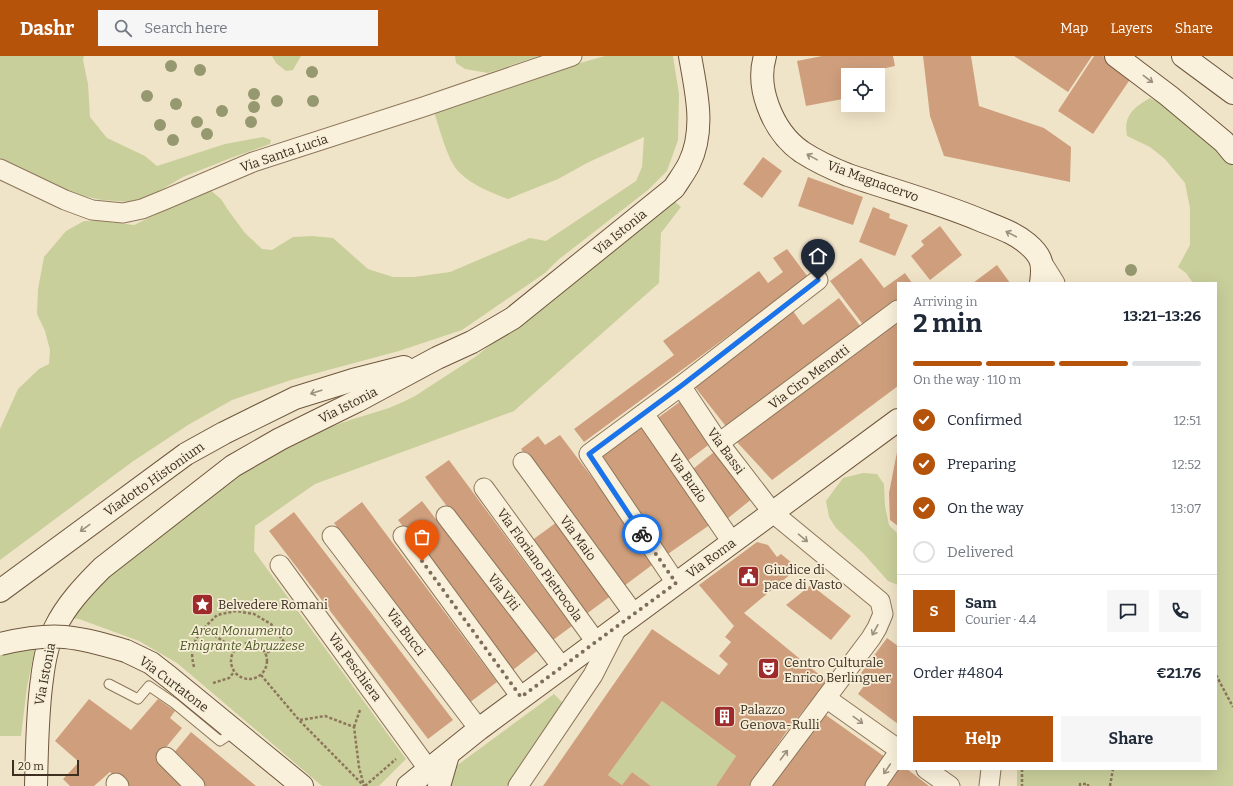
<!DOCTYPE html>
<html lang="en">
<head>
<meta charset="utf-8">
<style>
	:root { --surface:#fff; --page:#f6f6f7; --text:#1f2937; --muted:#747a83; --line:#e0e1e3; --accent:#b45309 }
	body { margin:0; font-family:Bitter,serif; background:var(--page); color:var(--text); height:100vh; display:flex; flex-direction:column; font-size:15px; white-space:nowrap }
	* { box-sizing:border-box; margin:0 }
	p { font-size:13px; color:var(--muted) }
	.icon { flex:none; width:22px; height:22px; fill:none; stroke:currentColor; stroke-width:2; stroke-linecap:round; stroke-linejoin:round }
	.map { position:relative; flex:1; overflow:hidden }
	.sheet { position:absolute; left:897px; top:226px; width:320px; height:488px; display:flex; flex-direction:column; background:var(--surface); border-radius:0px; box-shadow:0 4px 16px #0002 }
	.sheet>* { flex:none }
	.fabs { position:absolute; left:841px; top:12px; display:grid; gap:8px }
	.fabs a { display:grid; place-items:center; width:44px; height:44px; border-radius:0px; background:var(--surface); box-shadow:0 4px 16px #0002; font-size:20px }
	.scale { position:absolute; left:12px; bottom:10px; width:67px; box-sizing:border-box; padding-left:4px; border:2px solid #3d2e20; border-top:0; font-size:11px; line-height:14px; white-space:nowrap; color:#3d2e20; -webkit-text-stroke:3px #f7eed8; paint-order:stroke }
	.pin { position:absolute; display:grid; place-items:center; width:34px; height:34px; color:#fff; margin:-41px -17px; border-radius:50% 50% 50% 0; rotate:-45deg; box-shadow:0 0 4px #0007 }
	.pin .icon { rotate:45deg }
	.courier { position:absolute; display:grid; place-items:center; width:40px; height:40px; margin:-20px; border:3px solid #1a73e8; border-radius:50%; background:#fff; color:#222; box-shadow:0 1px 5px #0007 }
	.overview em { font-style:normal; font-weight:700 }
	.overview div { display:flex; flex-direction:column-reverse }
	.overview { display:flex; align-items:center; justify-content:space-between; height:68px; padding:0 16px }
	h1 { font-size:26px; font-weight:700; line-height:30px }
	.bar { display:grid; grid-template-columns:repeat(4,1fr); gap:6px 4px; align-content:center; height:48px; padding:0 16px }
	.bar i { height:5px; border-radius:3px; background:var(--line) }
	.bar .current { background:var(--accent) }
	.bar p { grid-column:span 4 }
	.line { display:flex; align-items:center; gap:10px; padding:0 16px; border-top:1px solid var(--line) }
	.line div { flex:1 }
	.round { display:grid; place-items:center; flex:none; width:42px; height:42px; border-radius:0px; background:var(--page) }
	ol { padding:0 16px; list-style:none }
	li { display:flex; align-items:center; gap:12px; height:44px }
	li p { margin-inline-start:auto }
	li .icon { padding:4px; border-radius:50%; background:var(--accent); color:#fff; stroke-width:4 }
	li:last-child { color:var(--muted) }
	li i { width:22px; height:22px; border:2px solid var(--line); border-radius:50% }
	.cta { display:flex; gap:8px; margin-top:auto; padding:8px 16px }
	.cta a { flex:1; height:46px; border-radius:0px; background:var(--accent); color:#fff; font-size:16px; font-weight:700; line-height:46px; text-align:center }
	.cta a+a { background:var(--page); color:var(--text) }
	header { display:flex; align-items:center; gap:24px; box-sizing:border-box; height:56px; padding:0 20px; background:var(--accent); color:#fff }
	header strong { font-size:19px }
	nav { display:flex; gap:22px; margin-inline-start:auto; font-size:14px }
	.search { width:280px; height:36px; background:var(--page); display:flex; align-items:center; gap:10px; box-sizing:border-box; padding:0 14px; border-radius:0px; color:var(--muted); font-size:15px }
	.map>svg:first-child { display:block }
	.green { fill:#c9cf9b }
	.building { fill:#cf9f7d }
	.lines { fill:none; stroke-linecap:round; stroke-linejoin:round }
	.lane-casing { stroke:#8d765c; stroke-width:11 }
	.street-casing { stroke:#8d765c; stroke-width:21 }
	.secondary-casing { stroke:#6f573f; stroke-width:24 }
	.path { stroke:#8d765c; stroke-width:2.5; stroke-dasharray:3 2; stroke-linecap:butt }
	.lane { stroke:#faf1dc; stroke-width:9 }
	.street { stroke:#faf1dc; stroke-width:19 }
	.secondary { stroke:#faf1dc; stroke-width:22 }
	.secondary-bridge-casing { stroke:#6f573f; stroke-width:24; stroke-linecap:butt }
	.secondary-bridge { stroke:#faf1dc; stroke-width:22 }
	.tree { fill:#96986f }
	.oneway { stroke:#9c907e }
	.done { stroke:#7c6e5b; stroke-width:4; stroke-dasharray:0 7.2 }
	.route { stroke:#1a73e8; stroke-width:5 }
	.labels { text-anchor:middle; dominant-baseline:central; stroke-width:3.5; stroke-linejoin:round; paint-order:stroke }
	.street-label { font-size:13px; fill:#3d2e20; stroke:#f7eed8 }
	.poi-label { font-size:13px; fill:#3d2e20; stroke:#f7eed8; text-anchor:start }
	.park-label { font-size:13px; font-style:italic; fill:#4d5a26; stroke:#f7eed8 }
</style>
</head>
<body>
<header>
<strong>Dashr</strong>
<div class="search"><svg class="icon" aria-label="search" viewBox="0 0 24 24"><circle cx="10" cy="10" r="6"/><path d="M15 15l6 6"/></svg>Search here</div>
<nav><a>Map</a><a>Layers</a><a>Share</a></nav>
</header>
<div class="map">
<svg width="1233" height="730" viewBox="0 0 1233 730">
	<rect width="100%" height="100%" fill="#f0e4c8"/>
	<g class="green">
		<path d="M0,0h84l-1,4 5,24 2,33 17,21 38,18 12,10 68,-22 38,-7 8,3 -1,4 -39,14 -48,19 -36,21 -16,4 -29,-2 -32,-7 -70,-32z"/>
		<path d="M272,0h29l-8,14 -7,1 -10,-8z"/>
		<path d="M455,0h84l-51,17 -23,-4 -9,-6z"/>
		<path d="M605,0h68l6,38 -1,46 -11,31 -19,19 -90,70 -13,13 -83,57 -63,21 -108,29 -59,20 -44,25 -56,37 -132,98v-131l18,-40 21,-20 10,-5 1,-14 -5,-19 -8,-17 1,-25 6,-32 22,-26 18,-10h17l33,4 75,-36 12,10 7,11 17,23 17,16 10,1 21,-13 19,-1 21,2 35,31 25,8h21l36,-5 80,-34 16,3 90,-60 6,-14 2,-30 -55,25 -31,17 -50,20c-18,-7 -35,-13 -49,-27 -12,-12 -20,-46 -26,-63l97,-32z"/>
		<path d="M1150,42l14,7 64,53 5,8v620h-216v-17h199v-486h-23l-7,-10 -8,-6 12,-22v-37l-5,-25 -20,-24 -15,-12 -23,-11c-4,-20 7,-29 23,-38z"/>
		<path d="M674,145l7,6 -20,26 -2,50 -145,128 -199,73 -60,42 -1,25 152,208 -27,27h-57l-145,-123 -38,-22 -60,-22 -14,-1 24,-29 134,-108 72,-41 55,-20 39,-12 16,-7 10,-5 60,-39z"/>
		<path d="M863,417l14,1 7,10 1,22 4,19 9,9v51l-10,-4 -25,-28 -27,-25 -7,-11 -3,-16 17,-23z"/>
		<path d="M35,592l-8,39 -6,49h-21v-81l8,-4z"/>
		<path d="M554,638l9,9 -56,83h-61l2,-14z"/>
		<path d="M662,645l74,55 -20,30h-65l-19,-14 -10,13 -14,-10z"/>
	</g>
	<g class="building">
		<path d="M822,0h71l2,10 -41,9h-6v23l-42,8 -9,-45z"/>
		<path d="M923,0h48l8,50 65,22 27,19 -1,35 -126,-26 -14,-40z"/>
		<path d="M1014,0h78l-24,36z"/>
		<path d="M1094,0h9l30,19 -40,59 -35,-23z"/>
		<path d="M763,101l19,14 -20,27 -19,-14z"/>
		<path d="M808,121l55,20 -10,28 -55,-19z"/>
		<path d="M873,151l17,7 -1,4 19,7 -13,31 -36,-14z"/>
		<path d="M940,170l22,29 -32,25 -19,-24 13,-11 -3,-4z"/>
		<path d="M787,193l21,28 -224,165 -10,-13 100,-74 -11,-14 96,-70 9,12 15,-11 -10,-14z"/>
		<path d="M861,202l23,30 21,-15 7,10h-14v17l-34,26 -34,-45z"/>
		<path d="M997,209l13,18h-37z"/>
		<path d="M839,242l22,29 -133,102 -33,-42 98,-76 10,14z"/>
		<path d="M898,262v68l-126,94 -37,-40z"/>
		<path d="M681,345l30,42 -25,19 -31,-42z"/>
		<path d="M643,370l68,98 -46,32 -68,-98z"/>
		<path d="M560,379l96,127 -32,24 -103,-137 17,-13 7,9z"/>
		<path d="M714,396l39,46 -26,21 -39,-46z"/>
		<path d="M897,396h1v74l-8,-6 -1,-27z"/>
		<path d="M449,404l123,166 -23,17 -124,-166z"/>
		<path d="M422,445l115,150 -24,19 -115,-150z"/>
		<path d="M362,446l135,180 -28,21 -135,-180z"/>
		<path d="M294,456l159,208 -25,19 -159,-208z"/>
		<path d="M557,466l55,73 -27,20 -54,-74z"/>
		<path d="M757,486l11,3 9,12 4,-3 17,14 -54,45 83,68 -40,50 -38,55h-33l20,-30 -74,-55 -54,74 14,10 10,-13 19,14h-108l109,-157 67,46 9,-11 -9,-8 12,-14 -6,-5 9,-11 -35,-41z"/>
		<path d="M811,529l40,31 -20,24 -45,-35z"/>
		<path d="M887,582l11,8v78l-40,-30 11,-15 -8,-6z"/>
		<path d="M89,643l42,31 27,-31 17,12 -5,7 12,10 -24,29 28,29h-62l-14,-14 -16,14h-24l-7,-7 16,-17 -24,-21z"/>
		<path d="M823,657l62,44 -20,29h-96z"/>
		<path d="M191,676l65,54h-53l-31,-31z"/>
		<path d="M898,713h9l22,17h-45z"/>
	</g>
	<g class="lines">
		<defs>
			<path id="lane" d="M109,628l29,15 11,-13 25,17 46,38 15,-10"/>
			<g id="street">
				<path d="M0,113l65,31 27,10 31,3 19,-4 22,-9 89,-38 170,-55 149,-51"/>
				<path d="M1040,203l15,24"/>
				<path d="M681,330l38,57 54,70 107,88 3,13 -6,14 -6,10 -111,148"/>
				<path d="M644,358l88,128"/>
				<path d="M719,387l179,-133"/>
				<path d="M523,406l111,152"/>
				<path d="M484,432l112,154"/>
				<path d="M446,460l116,151"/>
				<path d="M332,480l147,193"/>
				<path d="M403,480l118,161"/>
				<path d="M280,509l149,205"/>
				<path d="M676,527l-87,-129 92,-68 137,-106"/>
				<path d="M826,642l72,51"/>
				<path d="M166,701l29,29"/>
				<path d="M926,713l24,17"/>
				<path d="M116,727l3,3"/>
				<path d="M518,730l75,-111 23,-45"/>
				<path d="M875,730l23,-33"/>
				<path d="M989,730l2,-17"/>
			</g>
			<g id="secondary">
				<path d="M765,0c-5,17 -3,34 3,50 7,19 18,35 34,46 14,9 31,17 46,23 44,15 89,27 132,45 10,4 21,8 31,13 10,5 24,15 29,26 3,7 2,17 1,24"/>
				<path d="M1116,0l53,40 55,46 9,11"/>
				<path d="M1183,0l50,37"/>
				<path d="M0,535l186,-137 38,-21 71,-35 58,-18 51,-13"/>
				<path d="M126,595l25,12 18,14 133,109"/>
				<path d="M36,730c1,-36 1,-72 6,-107 2,-17 5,-35 13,-51 11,-23 29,-42 47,-60l131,-102 47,-27 77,-38 80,-43 35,-16 41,-24 161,-130c5,-8 11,-16 15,-24 17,-35 7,-73 1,-108"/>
				<path d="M408,730l71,-57 419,-309"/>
				<path d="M439,730l9,-31"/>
			</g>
		</defs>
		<use href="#lane" class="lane-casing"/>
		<use href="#street" class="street-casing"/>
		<use href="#secondary" class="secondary-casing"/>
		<g class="path">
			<path d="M204,572l13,-13 19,-4 18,3 17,10 13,18 -19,12"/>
			<circle cx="249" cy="605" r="18"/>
			<path d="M194,611c-4,-18 -2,-24 10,-39l32,22"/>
			<path d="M261,619l38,45 65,66"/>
			<path d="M1216,619l17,32"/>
			<path d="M213,627l16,-5 5,-6"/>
			<path d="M300,664l25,-4 29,11 5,40 5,19"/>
			<path d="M354,671l6,-17"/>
			<path d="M1022,713v17"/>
			<path d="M365,730l31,-27"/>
			<path d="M1080,730v-2h8v2"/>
			<path d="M1110,730l3,-17"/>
		</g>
		<use href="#lane" class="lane"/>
		<use href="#street" class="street"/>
		<use href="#secondary" class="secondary"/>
		<defs>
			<path id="secondary-bridge" d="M0,588c21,-5 44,-9 65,-7 21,2 41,8 61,14"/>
		</defs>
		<use href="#secondary-bridge" class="secondary-bridge-casing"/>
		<use href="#secondary-bridge" class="secondary-bridge"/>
	</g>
	<g class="tree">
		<circle cx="171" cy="10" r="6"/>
		<circle cx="200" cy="14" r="6"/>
		<circle cx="312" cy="16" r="6"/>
		<circle cx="254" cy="38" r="6"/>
		<circle cx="147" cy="40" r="6"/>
		<circle cx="277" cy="45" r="6"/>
		<circle cx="313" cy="45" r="6"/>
		<circle cx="176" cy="48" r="6"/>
		<circle cx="254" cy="51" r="6"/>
		<circle cx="222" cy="55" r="6"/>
		<circle cx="197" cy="66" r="6"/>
		<circle cx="251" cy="66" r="6"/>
		<circle cx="160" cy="69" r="6"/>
		<circle cx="207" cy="78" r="6"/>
		<circle cx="173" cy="84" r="6"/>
		<circle cx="1131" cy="214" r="6"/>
	</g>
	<defs><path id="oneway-shaft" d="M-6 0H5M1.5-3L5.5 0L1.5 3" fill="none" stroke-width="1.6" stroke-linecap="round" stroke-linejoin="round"/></defs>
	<g class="oneway">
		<use href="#oneway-shaft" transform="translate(1148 23) rotate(37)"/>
		<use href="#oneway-shaft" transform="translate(812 101) rotate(-151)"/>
		<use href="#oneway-shaft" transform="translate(1011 178) rotate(-152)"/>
		<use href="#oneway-shaft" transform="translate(316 336) rotate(162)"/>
		<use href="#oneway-shaft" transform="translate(85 472) rotate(144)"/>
		<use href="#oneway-shaft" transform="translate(803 482) rotate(40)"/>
		<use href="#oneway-shaft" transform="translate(875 574) rotate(119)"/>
		<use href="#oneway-shaft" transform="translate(858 664) rotate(36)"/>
		<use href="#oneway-shaft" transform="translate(784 699) rotate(-53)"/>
		<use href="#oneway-shaft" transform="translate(887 713) rotate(124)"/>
	</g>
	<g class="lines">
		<path class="done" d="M422,505l99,136 155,-114 -34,-49"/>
		<path class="route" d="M642,478l-53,-80 92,-68 137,-106"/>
	</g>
	<defs>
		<symbol id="civic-square" viewBox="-11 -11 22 22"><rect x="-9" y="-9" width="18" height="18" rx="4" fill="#9e2a2b" stroke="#f7eed8"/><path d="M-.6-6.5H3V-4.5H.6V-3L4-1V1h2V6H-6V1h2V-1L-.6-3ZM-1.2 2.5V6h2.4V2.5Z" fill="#fff"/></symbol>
		<symbol id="sight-square" viewBox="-11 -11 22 22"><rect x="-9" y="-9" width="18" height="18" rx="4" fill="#9e2a2b" stroke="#f7eed8"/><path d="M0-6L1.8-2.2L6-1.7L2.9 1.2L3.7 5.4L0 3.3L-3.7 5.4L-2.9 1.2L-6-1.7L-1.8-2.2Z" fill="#fff"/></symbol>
		<symbol id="theatre-square" viewBox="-11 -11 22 22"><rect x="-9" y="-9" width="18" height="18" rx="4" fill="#9e2a2b" stroke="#f7eed8"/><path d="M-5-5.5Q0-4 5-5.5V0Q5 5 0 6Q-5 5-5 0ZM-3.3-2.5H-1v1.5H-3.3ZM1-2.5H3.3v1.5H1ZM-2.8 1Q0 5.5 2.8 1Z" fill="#fff"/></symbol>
		<symbol id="building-square" viewBox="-11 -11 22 22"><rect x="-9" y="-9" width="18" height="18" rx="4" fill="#9e2a2b" stroke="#f7eed8"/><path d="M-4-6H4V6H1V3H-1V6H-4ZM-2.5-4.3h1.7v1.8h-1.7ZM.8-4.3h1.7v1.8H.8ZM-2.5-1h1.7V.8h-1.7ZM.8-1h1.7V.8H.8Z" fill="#fff"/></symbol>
	</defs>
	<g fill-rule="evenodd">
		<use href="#civic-square" x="736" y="508" width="25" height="25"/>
		<use href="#sight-square" x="190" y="536" width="25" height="25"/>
		<use href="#theatre-square" x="756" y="600" width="25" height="25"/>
		<use href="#building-square" x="712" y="648" width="25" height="25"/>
	</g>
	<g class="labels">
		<g class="street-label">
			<text transform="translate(284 97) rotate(-19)">Via Santa Lucia</text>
			<text transform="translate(873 125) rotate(20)">Via Magnacervo</text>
			<text transform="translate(620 176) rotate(-39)">Via Istonia</text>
			<text transform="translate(809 321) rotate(-37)">Via Ciro Menotti</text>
			<text transform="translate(348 349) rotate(-27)">Via Istonia</text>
			<text transform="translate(726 395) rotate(54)">Via Bassi</text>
			<text transform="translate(688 422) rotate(55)">Via Buzio</text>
			<text transform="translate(154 423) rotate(-35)">Viadotto Histonium</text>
			<text transform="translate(578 482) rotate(54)">Via Maio</text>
			<text transform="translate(711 502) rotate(-36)">Via Roma</text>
			<text transform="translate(540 509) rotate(54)">Via Floriano Pietrocola</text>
			<text transform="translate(504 536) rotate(52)">Via Viti</text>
			<text transform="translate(406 576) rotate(53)">Via Bucci</text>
			<text transform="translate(355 611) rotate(54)">Via Peschiera</text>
			<text transform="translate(45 618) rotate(-79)">Via Istonia</text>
			<text transform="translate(174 628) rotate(37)">Via Curtatone</text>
		</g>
		<g class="poi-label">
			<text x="764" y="513">Giudice di<tspan x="764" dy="15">pace di Vasto</tspan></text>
			<text x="218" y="548">Belvedere Romani</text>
			<text x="784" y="606">Centro Culturale<tspan x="784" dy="15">Enrico Berlinguer</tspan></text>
			<text x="740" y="653">Palazzo<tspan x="740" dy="15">Genova-Rulli</tspan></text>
		</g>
		<g class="park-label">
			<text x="242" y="574">Area Monumento<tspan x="242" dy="15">Emigrante Abruzzese</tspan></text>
		</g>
	</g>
</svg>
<div class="fabs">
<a><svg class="icon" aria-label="locate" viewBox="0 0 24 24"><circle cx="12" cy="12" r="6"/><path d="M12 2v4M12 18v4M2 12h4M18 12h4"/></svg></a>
</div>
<div class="scale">20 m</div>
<div class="pin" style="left:422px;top:505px;background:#ea580c"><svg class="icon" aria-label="bag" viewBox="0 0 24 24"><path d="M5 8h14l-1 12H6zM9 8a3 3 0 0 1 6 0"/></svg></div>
<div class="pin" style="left:818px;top:224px;background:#1f2937"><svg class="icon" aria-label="home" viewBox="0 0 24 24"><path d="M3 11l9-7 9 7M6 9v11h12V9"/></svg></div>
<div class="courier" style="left:642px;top:478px"><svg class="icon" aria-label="bike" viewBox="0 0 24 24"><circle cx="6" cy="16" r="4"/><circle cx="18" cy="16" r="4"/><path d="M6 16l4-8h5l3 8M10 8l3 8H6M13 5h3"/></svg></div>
<section class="sheet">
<div class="overview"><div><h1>2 min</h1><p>Arriving in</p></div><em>13:21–13:26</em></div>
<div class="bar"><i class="current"></i><i class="current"></i><i class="current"></i><i></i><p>On the way · 110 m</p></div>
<ol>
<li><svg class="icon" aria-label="check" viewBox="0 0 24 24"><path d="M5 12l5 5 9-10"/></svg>Confirmed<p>12:51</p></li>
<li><svg class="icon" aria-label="check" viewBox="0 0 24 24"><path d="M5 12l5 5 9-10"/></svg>Preparing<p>12:52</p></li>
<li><svg class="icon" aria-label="check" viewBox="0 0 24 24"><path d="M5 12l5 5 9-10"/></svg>On the way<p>13:07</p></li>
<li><i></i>Delivered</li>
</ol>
<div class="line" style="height:72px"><b class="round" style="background:var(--accent);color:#fff">S</b><div><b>Sam</b><p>Courier · 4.4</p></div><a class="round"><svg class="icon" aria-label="chat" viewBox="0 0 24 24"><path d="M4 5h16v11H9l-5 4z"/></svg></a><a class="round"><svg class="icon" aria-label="phone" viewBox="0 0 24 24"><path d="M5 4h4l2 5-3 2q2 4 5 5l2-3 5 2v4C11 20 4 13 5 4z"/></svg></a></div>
<div class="line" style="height:52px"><div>Order #4804</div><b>€21.76</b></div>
<div class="cta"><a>Help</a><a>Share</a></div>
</section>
</div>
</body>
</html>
